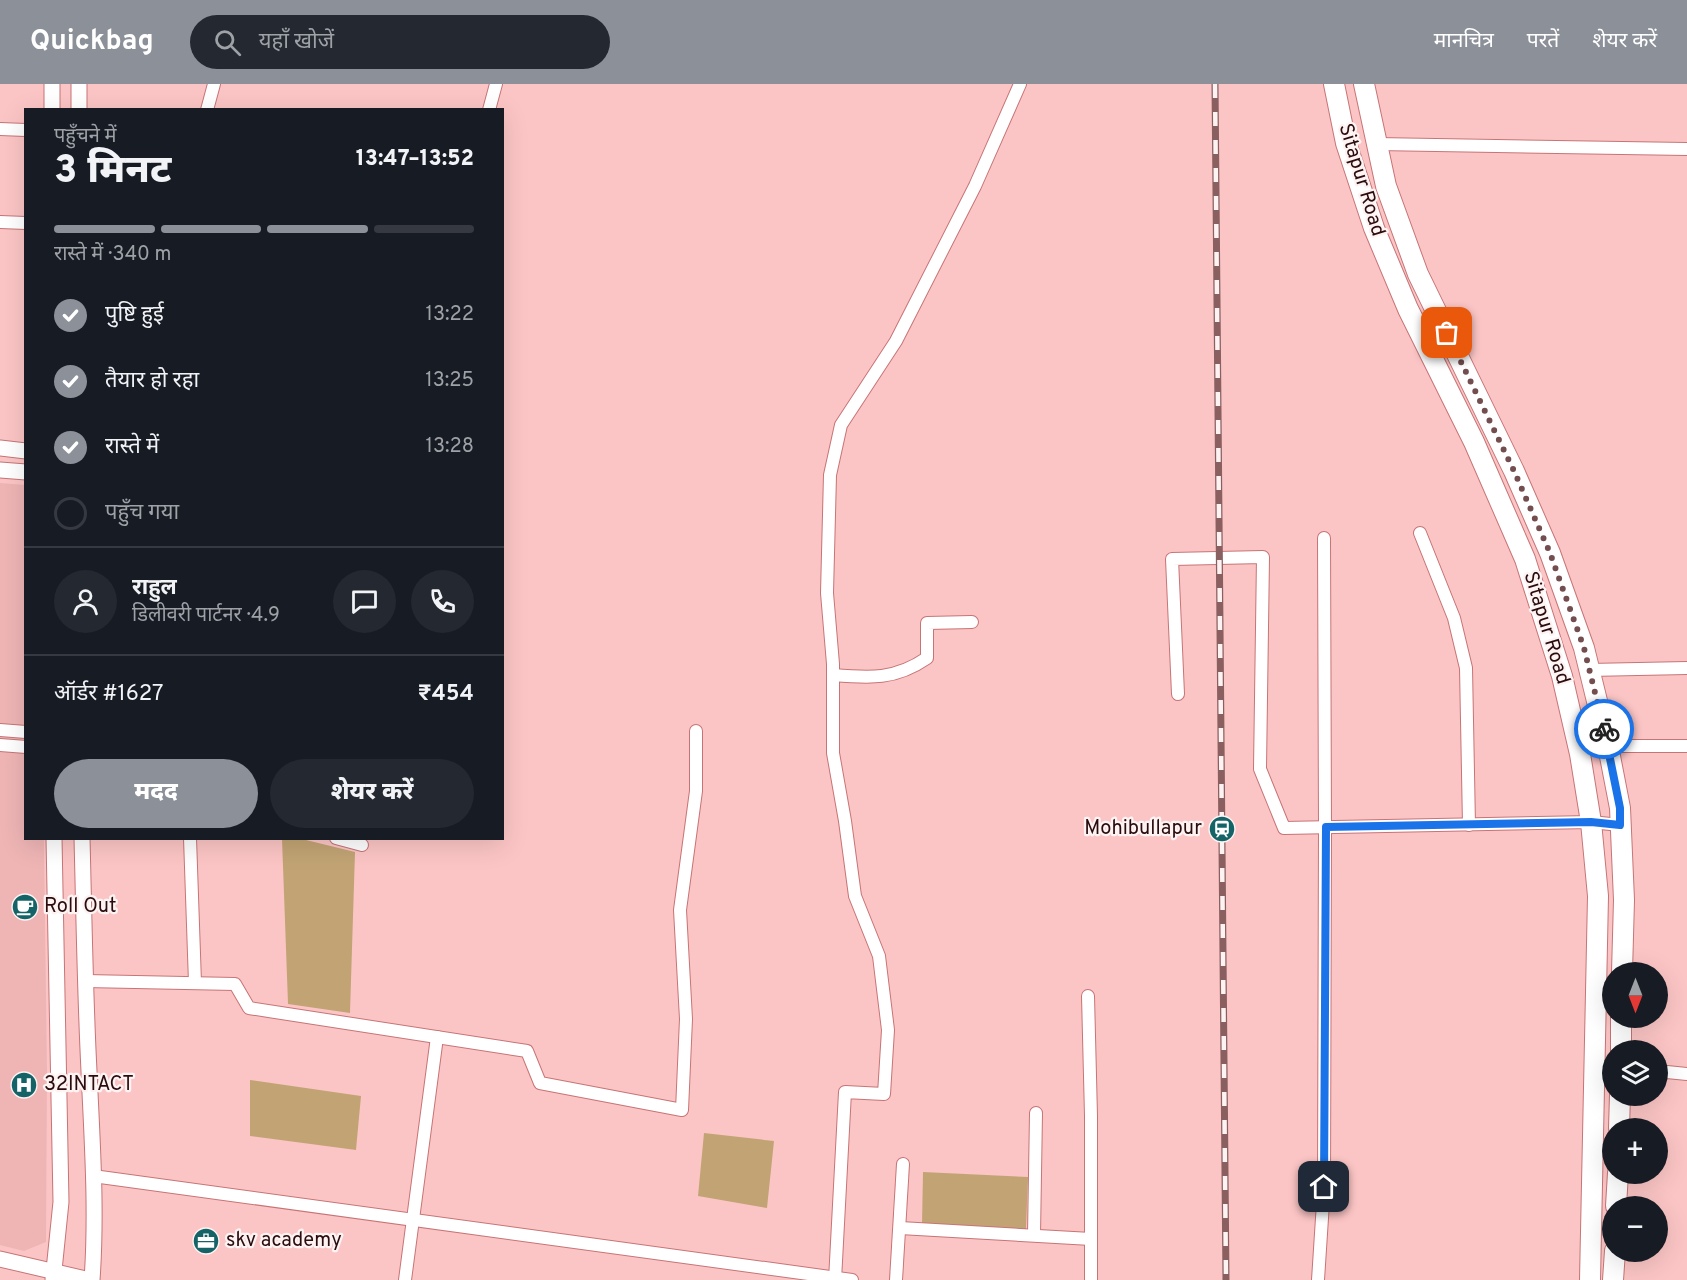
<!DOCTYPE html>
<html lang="hi">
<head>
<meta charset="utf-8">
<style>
	:root { --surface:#171b24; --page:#242831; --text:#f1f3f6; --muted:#9ea1a6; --line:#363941; --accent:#8c9099 }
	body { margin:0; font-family:Overpass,"Noto Sans Devanagari",sans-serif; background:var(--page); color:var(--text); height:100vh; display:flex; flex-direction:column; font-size:22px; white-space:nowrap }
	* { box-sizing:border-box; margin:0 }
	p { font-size:20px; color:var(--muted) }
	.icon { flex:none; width:33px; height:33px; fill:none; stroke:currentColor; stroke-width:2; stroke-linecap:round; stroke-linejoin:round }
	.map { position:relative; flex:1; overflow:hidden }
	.drawer { position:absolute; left:24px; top:24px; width:480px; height:732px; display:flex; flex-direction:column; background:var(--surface); border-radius:0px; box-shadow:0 6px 24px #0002 }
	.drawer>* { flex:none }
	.needle { width:39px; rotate:180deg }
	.tools { position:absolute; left:1602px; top:878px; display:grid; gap:12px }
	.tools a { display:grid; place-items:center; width:66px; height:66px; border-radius:50%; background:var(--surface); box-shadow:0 6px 24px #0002; font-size:30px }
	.pin { position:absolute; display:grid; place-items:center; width:51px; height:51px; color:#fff; margin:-26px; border-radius:12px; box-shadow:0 3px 9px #0006 }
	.courier { position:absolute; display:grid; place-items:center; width:60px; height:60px; margin:-30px; border:4px solid #1a73e8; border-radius:50%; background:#fff; color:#222; box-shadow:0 2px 8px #0007 }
	.summary em { font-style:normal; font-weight:800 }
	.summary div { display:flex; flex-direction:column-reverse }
	.summary { display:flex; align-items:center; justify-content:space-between; height:102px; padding:0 30px }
	h1 { font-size:39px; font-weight:800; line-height:45px }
	.bar { display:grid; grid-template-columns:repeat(4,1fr); gap:9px 6px; align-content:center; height:72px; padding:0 30px }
	.bar i { height:8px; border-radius:4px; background:var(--line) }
	.bar .active { background:var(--accent) }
	.bar p { grid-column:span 4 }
	.line { display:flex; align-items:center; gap:15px; padding:0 30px; border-top:2px solid var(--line) }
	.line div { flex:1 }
	.round { display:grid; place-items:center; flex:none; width:63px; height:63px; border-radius:32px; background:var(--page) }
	ol { padding:0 30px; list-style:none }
	li { display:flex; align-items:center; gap:18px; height:66px }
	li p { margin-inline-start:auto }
	li .icon { padding:6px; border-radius:50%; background:var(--accent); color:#fff; stroke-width:4 }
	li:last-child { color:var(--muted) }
	li i { width:33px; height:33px; border:3px solid var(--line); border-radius:50% }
	.action { display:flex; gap:12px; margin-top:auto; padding:12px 30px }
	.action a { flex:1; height:69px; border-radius:36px; background:var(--accent); color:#fff; font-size:24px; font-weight:800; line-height:69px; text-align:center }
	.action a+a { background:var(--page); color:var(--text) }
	header { display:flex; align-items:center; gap:36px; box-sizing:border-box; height:84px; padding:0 30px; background:var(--accent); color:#fff }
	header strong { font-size:28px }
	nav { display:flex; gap:33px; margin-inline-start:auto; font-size:21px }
	.search { width:420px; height:54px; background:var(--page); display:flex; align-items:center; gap:15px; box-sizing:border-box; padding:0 21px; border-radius:33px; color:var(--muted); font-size:22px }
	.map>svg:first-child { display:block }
	.built { fill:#efb5b5 }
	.green { fill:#c2a474 }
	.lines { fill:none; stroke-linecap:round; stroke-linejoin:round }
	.minor-casing { stroke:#c77476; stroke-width:14 }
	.tertiary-casing { stroke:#c77476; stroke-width:17 }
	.primary-casing { stroke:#c77476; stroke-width:22 }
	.minor { stroke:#fff; stroke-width:12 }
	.tertiary { stroke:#fff; stroke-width:15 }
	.primary { stroke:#fff; stroke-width:20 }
	.rail-casing { stroke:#895f60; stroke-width:7 }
	.rail { stroke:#fdf3f3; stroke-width:4.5; stroke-dasharray:14; stroke-linecap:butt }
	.done { stroke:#744d4e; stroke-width:6; stroke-dasharray:0 10.8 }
	.route { stroke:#1a73e8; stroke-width:8 }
	.labels { text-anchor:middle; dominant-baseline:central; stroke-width:4.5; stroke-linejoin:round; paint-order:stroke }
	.street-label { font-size:20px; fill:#2b0c0e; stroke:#fdf3f3 }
	.poi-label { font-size:20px; fill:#2b0c0e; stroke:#fdf3f3; text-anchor:start }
</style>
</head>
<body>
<header>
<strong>Quickbag</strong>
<div class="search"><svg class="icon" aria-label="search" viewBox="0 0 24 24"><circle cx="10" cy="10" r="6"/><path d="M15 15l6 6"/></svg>यहाँ खोजें</div>
<nav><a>मानचित्र</a><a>परतें</a><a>शेयर करें</a></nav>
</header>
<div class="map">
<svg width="1687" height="1196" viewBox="0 0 1687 1196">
	<rect width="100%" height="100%" fill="#fcc5c5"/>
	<path class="built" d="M0,399l25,2 1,353 18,1 3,233 -1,170 -22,9 -24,-6z"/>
	<g class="green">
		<path d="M282,755h20l53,13 -5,161 -62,-9z"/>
		<path d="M250,996l111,16 -5,54 -106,-14z"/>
		<path d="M704,1049l70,8 -7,67 -69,-12z"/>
		<path d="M923,1088l105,5 -2,52 -104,-5z"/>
	</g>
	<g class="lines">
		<defs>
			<g id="minor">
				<path d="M207,26l7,-26"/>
				<path d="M489,26l7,-26"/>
				<path d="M0,45l26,1"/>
				<path d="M1376,60l311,5"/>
				<path d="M0,138l26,1"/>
				<path d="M1420,449l34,85 12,50 3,157"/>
				<path d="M1589,586l98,-2"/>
				<path d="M833,591c37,3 62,5 94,-17v-35l45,-1"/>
				<path d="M1178,610l-6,-135 91,-2 -3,212 24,59 307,-6 29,3"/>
				<path d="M0,646l26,2"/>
				<path d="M0,661l26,2"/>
				<path d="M1608,662h79"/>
				<path d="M190,754l5,145"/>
				<path d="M336,754l26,7"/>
				<path d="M85,897l150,3 14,24 278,43 13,32 142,27 4,-91 -6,-109 16,-119v-60"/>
				<path d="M1088,912l3,120v164"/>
				<path d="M1658,989l9,-1 20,2"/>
				<path d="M93,1092l759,104"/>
				<path d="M900,1144l191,11"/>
				<path d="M1034,1151l2,-122"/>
				<path d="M405,1196l32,-243"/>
				<path d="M835,1196l10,-188 39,2 4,-64 -9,-74 -24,-60 -10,-75 -12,-68v-89l-6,-71 3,-118 11,-50 55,-84 79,-155 45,-102"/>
				<path d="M896,1196l7,-116"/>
				<path d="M1318,1196l6,-93 1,-360 -1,-289"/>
			</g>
			<g id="tertiary">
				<path d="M79,0v26"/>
				<path d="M52,26v-26"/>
				<path d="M0,364l26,3"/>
				<path d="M0,386l26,2"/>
				<path d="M82,754c2,78 3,155 7,233 3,69 8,139 3,209"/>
				<path d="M0,1175l90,21"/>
				<path d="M53,1196l8,-78 -7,-364"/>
			</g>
			<g id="primary">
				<path d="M1334,0l12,59 28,85 34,81 66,133 51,117 37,117 18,78 11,68 7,74 -8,384"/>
				<path d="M1364,0l22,102 32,88 96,197 36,82 34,95 24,98 12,62 4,92 -2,72"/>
				<path d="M1621,966v-33"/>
				<path d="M1619,1044l1,-33"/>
				<path d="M1616,1122l2,-33"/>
				<path d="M1613,1196l2,-29"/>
			</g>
		</defs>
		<use href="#minor" class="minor-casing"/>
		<use href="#tertiary" class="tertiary-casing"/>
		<use href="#primary" class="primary-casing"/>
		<use href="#minor" class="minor"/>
		<use href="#tertiary" class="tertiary"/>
		<use href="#primary" class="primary"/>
		<defs>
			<path id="rail" d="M1215,0l11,1196"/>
		</defs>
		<use href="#rail" class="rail-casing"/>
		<use href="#rail" class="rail"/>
	</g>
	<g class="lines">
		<path class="done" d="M1447,249l67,138 36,82 34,95 20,81"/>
		<path class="route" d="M1324,1103l2,-360 265,-5 29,3v-17l-16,-79"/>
	</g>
	<defs>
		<symbol id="station-disc" viewBox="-11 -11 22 22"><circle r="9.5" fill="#146467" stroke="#fdf3f3"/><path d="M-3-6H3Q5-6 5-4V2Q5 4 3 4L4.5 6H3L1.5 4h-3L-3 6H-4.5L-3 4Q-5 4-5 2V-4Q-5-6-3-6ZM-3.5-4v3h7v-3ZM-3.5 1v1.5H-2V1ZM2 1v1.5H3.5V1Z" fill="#fff"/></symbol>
		<symbol id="cafe-disc" viewBox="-11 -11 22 22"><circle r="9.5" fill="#146467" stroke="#fdf3f3"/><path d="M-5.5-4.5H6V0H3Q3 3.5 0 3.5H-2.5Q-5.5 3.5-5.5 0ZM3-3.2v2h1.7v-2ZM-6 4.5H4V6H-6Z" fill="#fff"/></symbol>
		<symbol id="hospital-disc" viewBox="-11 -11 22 22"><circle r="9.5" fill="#146467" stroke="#fdf3f3"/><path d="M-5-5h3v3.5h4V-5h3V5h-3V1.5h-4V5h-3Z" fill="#fff"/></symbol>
		<symbol id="office-disc" viewBox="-11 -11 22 22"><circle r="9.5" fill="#146467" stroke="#fdf3f3"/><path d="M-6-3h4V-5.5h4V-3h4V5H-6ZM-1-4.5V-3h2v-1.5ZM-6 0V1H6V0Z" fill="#fff"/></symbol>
	</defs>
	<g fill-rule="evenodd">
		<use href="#station-disc" x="1207" y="730" width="30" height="30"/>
		<use href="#cafe-disc" x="10" y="808" width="30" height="30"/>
		<use href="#hospital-disc" x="9" y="986" width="30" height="30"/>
		<use href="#office-disc" x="191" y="1142" width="30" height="30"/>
	</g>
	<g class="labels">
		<g class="street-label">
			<text transform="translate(1361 96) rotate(73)">Sitapur Road</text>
			<text transform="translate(1546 544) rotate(73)">Sitapur Road</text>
		</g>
		<g class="poi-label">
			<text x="1202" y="745" text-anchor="end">Mohibullapur</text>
			<text x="44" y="823">Roll Out</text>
			<text x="44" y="1001">32INTACT</text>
			<text x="226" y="1157">skv academy</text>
		</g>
	</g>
</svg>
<div class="tools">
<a><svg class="needle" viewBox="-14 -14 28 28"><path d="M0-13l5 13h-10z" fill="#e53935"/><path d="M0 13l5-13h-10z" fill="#9ea1a6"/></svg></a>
<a><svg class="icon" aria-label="layers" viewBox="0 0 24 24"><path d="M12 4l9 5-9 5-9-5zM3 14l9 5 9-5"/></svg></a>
<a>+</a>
<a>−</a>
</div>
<div class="pin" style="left:1447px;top:249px;background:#ea580c"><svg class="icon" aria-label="bag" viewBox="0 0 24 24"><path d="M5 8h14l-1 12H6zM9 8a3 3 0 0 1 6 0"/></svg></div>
<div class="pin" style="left:1324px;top:1103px;background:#1f2937"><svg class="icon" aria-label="home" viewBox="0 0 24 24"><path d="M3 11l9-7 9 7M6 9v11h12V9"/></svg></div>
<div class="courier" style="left:1604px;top:645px"><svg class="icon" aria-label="bike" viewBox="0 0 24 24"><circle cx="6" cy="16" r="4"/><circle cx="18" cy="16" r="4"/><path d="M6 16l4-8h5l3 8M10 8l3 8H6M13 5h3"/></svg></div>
<section class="drawer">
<div class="summary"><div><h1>3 मिनट</h1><p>पहुँचने में</p></div><em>13:47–13:52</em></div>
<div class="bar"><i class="active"></i><i class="active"></i><i class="active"></i><i></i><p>रास्ते में · 340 m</p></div>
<ol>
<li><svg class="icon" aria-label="check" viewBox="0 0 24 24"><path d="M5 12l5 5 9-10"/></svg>पुष्टि हुई<p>13:22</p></li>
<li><svg class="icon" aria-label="check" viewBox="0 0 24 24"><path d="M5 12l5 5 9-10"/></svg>तैयार हो रहा<p>13:25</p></li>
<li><svg class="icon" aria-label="check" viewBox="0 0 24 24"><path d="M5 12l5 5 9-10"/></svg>रास्ते में<p>13:28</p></li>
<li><i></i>पहुँच गया</li>
</ol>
<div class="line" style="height:108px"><a class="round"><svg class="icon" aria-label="person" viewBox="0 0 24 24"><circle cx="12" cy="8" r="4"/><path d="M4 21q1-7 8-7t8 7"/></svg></a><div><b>राहुल</b><p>डिलीवरी पार्टनर · 4.9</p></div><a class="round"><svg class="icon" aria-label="chat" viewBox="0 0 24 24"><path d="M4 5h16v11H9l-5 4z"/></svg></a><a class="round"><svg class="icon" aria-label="phone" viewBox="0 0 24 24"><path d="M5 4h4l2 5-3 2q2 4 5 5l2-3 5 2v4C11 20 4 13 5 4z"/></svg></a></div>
<div class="line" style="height:78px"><div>ऑर्डर #1627</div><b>₹454</b></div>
<div class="action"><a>मदद</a><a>शेयर करें</a></div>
</section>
</div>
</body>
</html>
